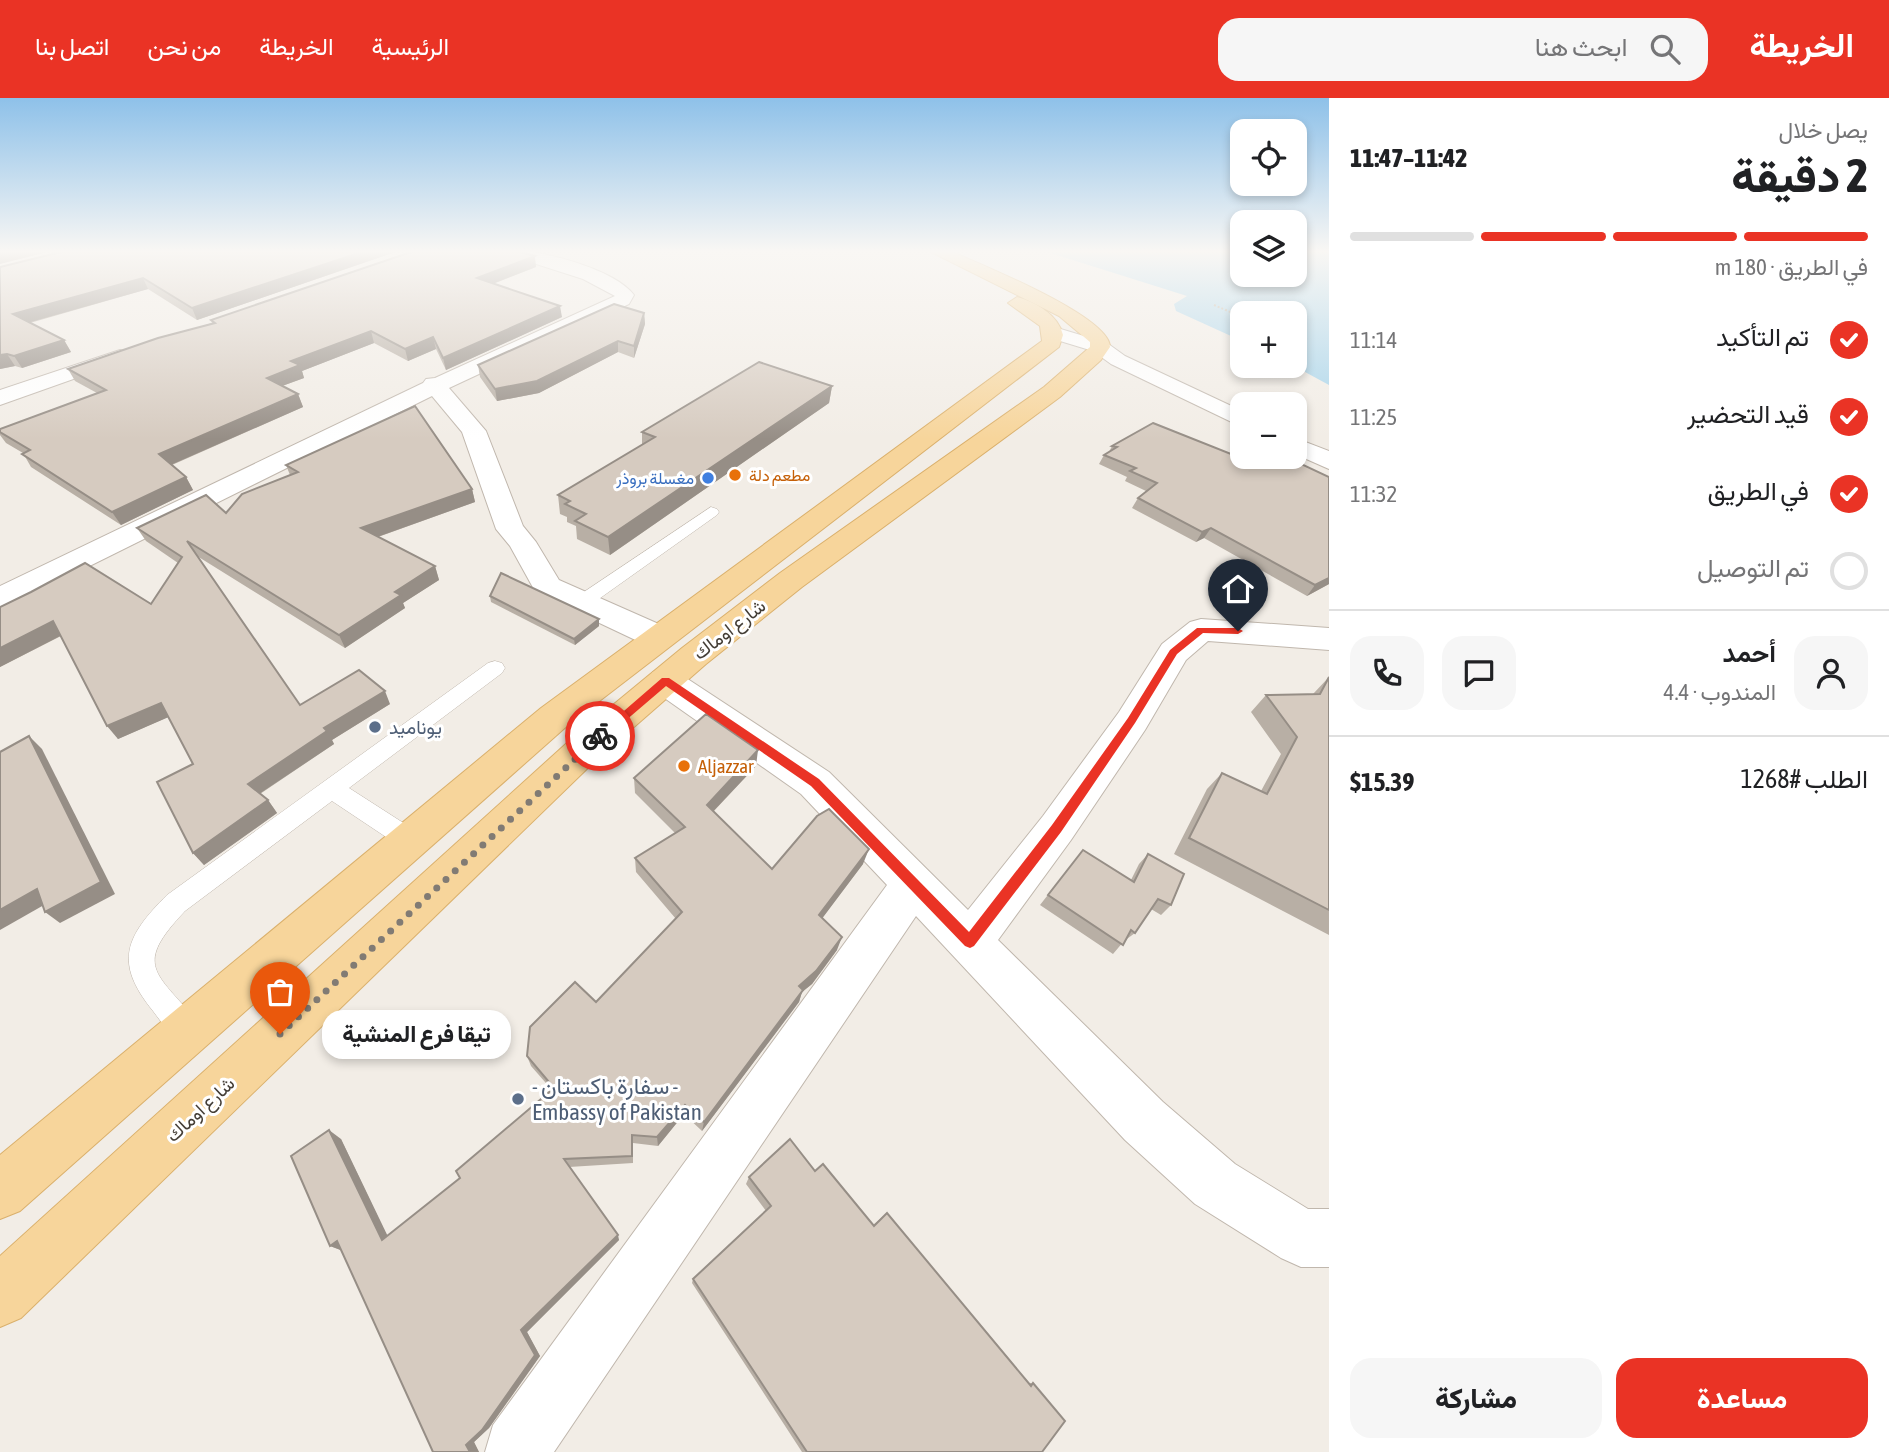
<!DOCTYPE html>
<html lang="ar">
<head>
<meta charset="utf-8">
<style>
	:root { --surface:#fff; --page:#f6f6f6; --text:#202124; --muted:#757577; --line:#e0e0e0; --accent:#ea3325 }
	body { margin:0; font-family:"Asap Condensed",Vazirmatn,sans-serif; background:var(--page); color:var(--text); direction:rtl; height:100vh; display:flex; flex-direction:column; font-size:26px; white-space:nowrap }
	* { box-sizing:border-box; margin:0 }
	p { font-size:23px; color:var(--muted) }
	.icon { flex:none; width:38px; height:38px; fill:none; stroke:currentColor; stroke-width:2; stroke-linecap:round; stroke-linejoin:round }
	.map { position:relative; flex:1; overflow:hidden; direction:ltr }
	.panel { display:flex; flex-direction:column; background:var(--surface); width:560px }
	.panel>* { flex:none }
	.controls { position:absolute; left:1230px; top:21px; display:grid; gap:14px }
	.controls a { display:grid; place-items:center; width:77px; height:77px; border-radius:14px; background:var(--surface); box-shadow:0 4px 10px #0003; font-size:35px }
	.pin { position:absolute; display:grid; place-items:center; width:60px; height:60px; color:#fff; margin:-72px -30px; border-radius:50% 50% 50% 0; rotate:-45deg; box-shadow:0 0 7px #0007 }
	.pin .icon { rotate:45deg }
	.courier { position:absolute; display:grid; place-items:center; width:70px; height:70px; margin:-35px; border:5px solid #ea3325; border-radius:50%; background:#fff; color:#222; box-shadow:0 2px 9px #0007 }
	.bubble { position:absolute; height:49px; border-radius:21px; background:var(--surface); box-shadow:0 4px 10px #0003; font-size:23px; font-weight:800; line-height:49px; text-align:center; direction:rtl }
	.headline em { font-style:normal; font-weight:800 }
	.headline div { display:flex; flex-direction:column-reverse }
	.headline { display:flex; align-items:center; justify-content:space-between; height:119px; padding:0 21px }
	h1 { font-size:46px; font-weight:800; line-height:52px }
	.bar { display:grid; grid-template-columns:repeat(4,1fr); gap:10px 7px; align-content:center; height:84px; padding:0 21px }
	.bar i { height:9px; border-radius:5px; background:var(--line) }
	.bar .current { background:var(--accent) }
	.bar p { grid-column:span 4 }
	.line { display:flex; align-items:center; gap:18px; padding:0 21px; border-top:2px solid var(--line) }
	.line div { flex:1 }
	.round { display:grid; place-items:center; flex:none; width:74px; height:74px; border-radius:21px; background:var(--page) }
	ol { padding:0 21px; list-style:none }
	li { display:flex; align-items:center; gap:21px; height:77px }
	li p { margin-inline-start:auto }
	li .icon { padding:7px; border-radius:50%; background:var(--accent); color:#fff; stroke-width:4 }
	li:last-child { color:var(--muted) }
	li i { width:38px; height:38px; border:4px solid var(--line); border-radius:50% }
	.button { display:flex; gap:14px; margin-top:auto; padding:14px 21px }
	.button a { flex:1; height:80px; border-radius:21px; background:var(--accent); color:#fff; font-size:28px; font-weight:800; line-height:80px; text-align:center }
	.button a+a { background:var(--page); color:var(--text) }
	header { display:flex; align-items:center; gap:42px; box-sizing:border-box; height:98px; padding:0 35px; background:var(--accent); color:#fff }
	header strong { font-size:33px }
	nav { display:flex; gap:38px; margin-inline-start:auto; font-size:24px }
	.search { width:490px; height:63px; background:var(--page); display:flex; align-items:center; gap:18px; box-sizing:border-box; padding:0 24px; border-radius:21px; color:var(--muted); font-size:26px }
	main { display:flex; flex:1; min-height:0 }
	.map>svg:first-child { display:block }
	.water { fill:#a7d4eb }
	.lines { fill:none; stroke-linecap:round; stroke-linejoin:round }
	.service-casing { stroke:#c0b7ad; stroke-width:1 }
	.minor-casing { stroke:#c0b7ad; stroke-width:2 }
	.primary-casing { stroke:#dab06c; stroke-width:2 }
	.path { stroke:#bdaf9c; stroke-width:2; stroke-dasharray:2 2; stroke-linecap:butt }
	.service { fill:#fff; fill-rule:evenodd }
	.minor { fill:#fff; fill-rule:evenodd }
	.primary { fill:#f7d59b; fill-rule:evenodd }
	.wall { fill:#b8afa5 }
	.shaded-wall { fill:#968e86 }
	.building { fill:#d6cbc0; stroke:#968e86; stroke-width:2 }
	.route { fill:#ea3325 }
	.done { stroke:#817b74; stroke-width:7; stroke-dasharray:0 12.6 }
	.food-dot { fill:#e8710a; stroke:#fff; stroke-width:2.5 }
	.shop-dot { fill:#3f7fe0; stroke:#fff; stroke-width:2.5 }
	.service-dot { fill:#5c6f8a; stroke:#fff; stroke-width:2.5 }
	.labels { text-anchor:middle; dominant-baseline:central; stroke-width:6; stroke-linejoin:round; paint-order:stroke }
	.far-food-label { font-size:16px; fill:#c56008; stroke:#fff; text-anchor:start }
	.far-shop-label { font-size:16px; fill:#366cbe; stroke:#fff; text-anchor:end }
	.street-label { font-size:19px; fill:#443e36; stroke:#fff }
	.service-label { font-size:19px; fill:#4e5e75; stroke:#fff; text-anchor:start }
	.food-label { font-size:19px; fill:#c56008; stroke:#fff; text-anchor:start }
	.near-service-label { font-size:23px; fill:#4e5e75; stroke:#fff; text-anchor:start }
</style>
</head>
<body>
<header>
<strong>الخريطة</strong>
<div class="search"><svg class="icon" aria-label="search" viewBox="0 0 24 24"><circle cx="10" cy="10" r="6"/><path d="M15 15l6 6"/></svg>ابحث هنا</div>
<nav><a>الرئيسية</a><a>الخريطة</a><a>من نحن</a><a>اتصل بنا</a></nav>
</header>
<main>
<section class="panel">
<div class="headline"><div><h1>2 دقيقة</h1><p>يصل خلال</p></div><em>11:42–11:47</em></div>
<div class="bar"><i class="current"></i><i class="current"></i><i class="current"></i><i></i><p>في الطريق · 180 m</p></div>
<ol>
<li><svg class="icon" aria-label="check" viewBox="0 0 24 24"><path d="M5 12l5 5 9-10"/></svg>تم التأكيد<p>11:14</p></li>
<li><svg class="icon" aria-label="check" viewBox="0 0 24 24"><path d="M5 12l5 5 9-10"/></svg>قيد التحضير<p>11:25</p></li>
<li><svg class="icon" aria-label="check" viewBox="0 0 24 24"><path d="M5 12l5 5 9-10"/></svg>في الطريق<p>11:32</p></li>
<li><i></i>تم التوصيل</li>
</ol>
<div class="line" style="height:126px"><a class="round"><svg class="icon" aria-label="person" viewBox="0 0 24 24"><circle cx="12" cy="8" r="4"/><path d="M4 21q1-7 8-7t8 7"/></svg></a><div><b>أحمد</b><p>المندوب · 4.4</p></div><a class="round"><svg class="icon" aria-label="chat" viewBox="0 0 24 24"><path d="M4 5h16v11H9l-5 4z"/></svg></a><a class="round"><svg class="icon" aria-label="phone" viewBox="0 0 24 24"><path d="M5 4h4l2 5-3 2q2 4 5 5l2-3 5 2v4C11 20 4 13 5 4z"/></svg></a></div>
<div class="line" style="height:91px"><div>الطلب #1268</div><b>$15.39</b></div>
<div class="button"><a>مساعدة</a><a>مشاركة</a></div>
</section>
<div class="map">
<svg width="1329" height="1354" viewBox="0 0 1329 1354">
	<rect width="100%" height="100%" fill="#f2ede6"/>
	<path class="water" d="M1041,152h201v25h53v-25h34v135l-35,-19 1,-53h-53v28l-66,-30 -2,-7 13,-8z"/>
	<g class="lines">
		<defs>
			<g id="service">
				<path d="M711,409l6,2 2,3 -2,3 -128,91h-14l-2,-4 2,-4z"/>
				<path d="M495,563l7,2 3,5 -3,5 -153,115 70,45 3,7 -3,7 -9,3 -9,-3 -69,-46 -147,110c-52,55 -30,60 12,110l5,10 -5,10 -10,4c-15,-6 -24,-21 -34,-34 -40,-49 -27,-75 14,-116l321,-232z"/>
			</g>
			<g id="minor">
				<path d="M503,152c32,-2 111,18 131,45l-5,9 -180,84 37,43 37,95 13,16 23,38 111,49 4,8 -4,8 -12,3 -12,-3 -110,-52 -26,-47 -14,-17 -34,-97 -30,-36 -421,209 -11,3v-22l423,-203 3,-4 9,-1 180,-82 -32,-17 -78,-25z"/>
				<path d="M1054,229l53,16 18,13 117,55v16l-131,-63 -18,-13 -46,-14 -3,-4 3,-4z"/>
				<path d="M120,252l7,2 4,4 -4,4 -127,45v-15z"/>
				<path d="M1295,340l34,13v18l-34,-15z"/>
				<path d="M1201,521l128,9v22l-121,-9 -22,19 -41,70 -74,110 -73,100 165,162 72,62 73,45h21v58h-28l-20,-9 -86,-54 -70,-64 -209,-224 -362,536h-69l8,-27 394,-540 -86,-91 -148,-104 -5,-9 5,-9 12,-3 12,3 152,100 139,138 75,-94 76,-104 43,-68 28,-22z"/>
			</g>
			<g id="primary">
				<path d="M927,152h21c29,13 162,66 162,97l-9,13 -41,37 -258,190 -96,77 -112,98 -573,556 -21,9v-71l568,-514 114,-94 98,-75 264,-186 46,-40v-5l-31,-26z"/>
				<path d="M1017,199c19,5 41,18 46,38l-4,12 -492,379 -547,485 -20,8v-64l541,-447 501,-367 -2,-15 -32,-23z"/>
			</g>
		</defs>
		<use href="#service" class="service-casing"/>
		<use href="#minor" class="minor-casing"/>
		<use href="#primary" class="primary-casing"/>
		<g class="path">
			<path d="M1214,207l28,12"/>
			<path d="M1295,242l12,-2"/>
		</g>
		<use href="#service" class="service"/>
		<use href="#minor" class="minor"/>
		<use href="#primary" class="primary"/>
	</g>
	<g class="wall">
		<path d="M69,152h332l-204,70 -49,-31 -118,34 34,17 7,12 -49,16 -7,-2 -15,3v-102z"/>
		<path d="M536,169l-43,17 69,33 -116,53 -10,-21 -28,12 -34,-18 -72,28 2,7 -22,8 16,8 5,13 -131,58 14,12 7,13 -72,35 -90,-58 -8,-14 -17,-10 -6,-8v-6l97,-36 -22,-12 -7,-12 144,-46 -1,-3z"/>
		<path d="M644,215l1,11 -11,34 -16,-6 -79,41 -42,8 -17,-24 -2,-12z"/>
		<path d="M832,288l-3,17 -219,152 -33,-16 -1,-13 -9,-4v-5l-7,-3 -2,-19 84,-50v-13z"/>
		<path d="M1112,348l154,22 17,-1 46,10v107l-22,12 -103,-58 -8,4 -64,-34 6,-10 8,-7 -21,-10 2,-4 -28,-13 5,-9 5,-3z"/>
		<path d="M286,367l186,24 3,13 -97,35 57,29 4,14 -36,23 2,5 -60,40 -148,-92 103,149 90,-1 -58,36 2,4 -74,50 8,6 9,13 -73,52 -11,-12v-89l-25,-47 -50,22 -57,-103 -61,31v-60l151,-3 27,-41 -32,-22 -9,-13 89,-15 64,-38z"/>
		<path d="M490,498l109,30 -24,19 -84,-43z"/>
		<path d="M1329,579v258l-155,-81 33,-65 15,-16 39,18 20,-37 -30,-42 15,-17 47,-1z"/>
		<path d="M756,668l-43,46 59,57 91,-5 -41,54 15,32 -25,34 -10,8 -3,10 -97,129 -18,-17 -26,32 -25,-3v20l-64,4 50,73 -92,92 13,24 -51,72 -15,14 5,10h-46l-92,-202 -11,-4 11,-107 46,97 73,-58 92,-88 -21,-24 -4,-10 69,-54 80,-83 -40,-47 -1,-14 40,-25 -40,-40 -1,-15z"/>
		<path d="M1083,752l48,30 8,-16 9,-10 23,51 -10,10 -10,-6 -16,24 -11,8 -11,13 -73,-49z"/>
		<path d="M815,1073l58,54 14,-12 142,170h4l9,69h-240l-110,-169 1,-4 73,-68 -20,-27 3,-7z"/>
	</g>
	<g class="shaded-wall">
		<path d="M10,152h45l-55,14v-12z"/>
		<path d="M368,152h33l-204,70 -5,-12z"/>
		<path d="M535,158l1,11 -57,22 -2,-11z"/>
		<path d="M143,180l5,11 -128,36 -7,-11z"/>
		<path d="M560,208l2,11 -116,53 -3,-12z"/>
		<path d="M644,215l1,11 -11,34v-12z"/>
		<path d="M371,233l3,12 -72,28 2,7 -33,12 -4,-12 24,-17z"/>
		<path d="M433,239l3,12 -28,12 -3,-12z"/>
		<path d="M64,242l7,12 -49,16 -8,-12z"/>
		<path d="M618,243v11l-79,41 -42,8 -2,-12z"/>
		<path d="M7,256l8,12 -15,3v-14z"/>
		<path d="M832,288l-3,17 -219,152 -2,-18z"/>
		<path d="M298,296l5,13 -137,60 -7,-13z"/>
		<path d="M186,379l7,13 -72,35 -9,-13z"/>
		<path d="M472,391l3,13 -109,39 -5,-13z"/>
		<path d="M1211,430l-7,10 -8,4 6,-10z"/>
		<path d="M435,468l4,14 -36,23 2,5 -60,40 -6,-13 56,-43z"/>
		<path d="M1329,480v6l-22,12 8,-11z"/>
		<path d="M599,521v7l-24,19 -1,-6z"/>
		<path d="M53,523l11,13 -64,33v-19z"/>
		<path d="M385,593l5,13 -58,36 2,4 -78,52 -8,-12 76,-56z"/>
		<path d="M161,605l10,13 -53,23 -11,-13z"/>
		<path d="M29,638l13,13 73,145 -55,29 -15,-11z"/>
		<path d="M758,652l-2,16 -51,54 2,-15z"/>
		<path d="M268,702l9,13 -73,52 -11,-12z"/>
		<path d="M869,751l-6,15 -48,64 4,-13z"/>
		<path d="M37,791l14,12 -51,29v-20z"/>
		<path d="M842,839l-5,13 -25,34 -10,8 -3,10 -97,129 2,-9 95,-136z"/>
		<path d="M685,1007l-1,9 -26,32 -1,-9z"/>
		<path d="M329,1032l12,9 51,106 -10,-5z"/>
		<path d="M618,1137l1,5 -92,92 13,24 -51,72 -15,14 5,10h-9l-4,-7 55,-115z"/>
		<path d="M337,1143l6,10 -13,-5z"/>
	</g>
	<g class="building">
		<path d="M69,152h299l-176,58 -49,-30 -130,36 51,26 -50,16 -7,-2 -7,1v-88z"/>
		<path d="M417,152h97l21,6 -58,22 83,28 -117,52 -10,-21 -28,12 -34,-18 -80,30 9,4 -33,13 31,16 -139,60 27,23 -74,35 -90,-58 8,-4 -30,-18v-3l106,-39 -38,-21 90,-31 57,-15 -4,-3z"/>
		<path d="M614,206l30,9 -10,33 -16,-5 -81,40 -42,8 -17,-24z"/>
		<path d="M759,264l73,24 -224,151 -33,-16 11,-7 -21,-10 5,-3 -12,-6 97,-58 -13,-5z"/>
		<path d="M415,308l57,83 -111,39 74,38 -40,26 6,3 -62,40 -152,-94 113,164 59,-35 26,21 -61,37 3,3 -79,53 20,16 -75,53 -36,-71 36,-18 -32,-61 -54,23 -54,-105 -53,27v-41l31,-15 54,-29 66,41 31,-47 -45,-29 69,-33 20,18 16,-19 56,-22 -12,-7z"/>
		<path d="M1153,325l113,45 10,-4 7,3 12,-6 34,16v101l-14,7 -104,-57 -9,4 -64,-34 19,-15 -27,-12 6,-3 -32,-13 13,-8 -5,-1z"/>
		<path d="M501,475l98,46 -25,20 -84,-43z"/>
		<path d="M1329,579v233l-140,-72 33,-65 45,21 30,-57 -31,-42 54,-1z"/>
		<path d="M706,616l52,36 -51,55 65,64 45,-53 12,-7 40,40 -50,66 23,22 -26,34 -17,15 4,4 -99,132 -19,-17 -28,32 -25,-2v21l-68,3 54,76 -97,95 14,25 -53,75 -16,15 4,7h-37l-96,-211 -7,5 -39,-90 38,-26 53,110 78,-62 -4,-7 98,-83 -27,-32 3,-29 45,-45 21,20 86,-90 -47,-54 50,-31 -51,-49z"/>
		<path d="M29,638l72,146 -56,30 -8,-23 -37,21v-158z"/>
		<path d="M1083,752l51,32 14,-28 36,20 -13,31 -13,-6 -23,34 -4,-3 -8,15 -75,-50z"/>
		<path d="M790,1041l25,32 8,-7 51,62 13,-13 144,173 2,-3 32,38 -23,31h-235l-114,-173 78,-73 -22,-29z"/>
	</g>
	<linearGradient id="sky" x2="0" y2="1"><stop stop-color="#8ec1e9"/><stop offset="0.45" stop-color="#f9f7f4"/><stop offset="1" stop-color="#f9f7f4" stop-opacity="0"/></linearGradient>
	<rect width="1329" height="341" fill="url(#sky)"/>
	<path class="route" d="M1197,530h41l5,3 -5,3 -35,-1 -26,21 -42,69 -74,109 -87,114 -4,2 -5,-2 -154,-160 -145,-100 -62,53h-8l-1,-3 67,-58h7l150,101 150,153 83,-107 76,-107 42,-68z"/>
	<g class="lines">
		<path class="done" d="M280,936l320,-298"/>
	</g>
	<g class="food-dot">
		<circle cx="735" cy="377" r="7"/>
		<circle cx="684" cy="668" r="7"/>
	</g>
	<circle class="shop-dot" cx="708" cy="380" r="7"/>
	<g class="service-dot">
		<circle cx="375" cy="629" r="7"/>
		<circle cx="518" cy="1001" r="7"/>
	</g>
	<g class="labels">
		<g class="far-food-label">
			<text x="749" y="377">مطعم دلة</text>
		</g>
		<g class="far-shop-label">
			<text x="694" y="380">مغسلة بروذر</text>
		</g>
		<g class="street-label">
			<text transform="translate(729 531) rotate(-38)">شارع اوماك</text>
			<text transform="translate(200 1011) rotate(-43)">شارع اوماك</text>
		</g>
		<g class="service-label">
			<text x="389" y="629">يوناميد</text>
		</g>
		<g class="food-label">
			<text x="698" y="668">Aljazzar</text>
		</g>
		<g class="near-service-label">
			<text x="532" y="988">- سفارة باكستان -<tspan x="532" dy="26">Embassy of Pakistan</tspan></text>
		</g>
	</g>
</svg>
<div class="controls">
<a><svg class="icon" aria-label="locate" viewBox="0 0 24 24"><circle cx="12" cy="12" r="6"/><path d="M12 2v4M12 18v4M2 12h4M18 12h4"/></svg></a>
<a><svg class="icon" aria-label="layers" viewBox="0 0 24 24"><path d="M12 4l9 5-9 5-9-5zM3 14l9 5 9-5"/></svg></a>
<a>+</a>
<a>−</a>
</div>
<div class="pin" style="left:280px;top:936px;background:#ea580c"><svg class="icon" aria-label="bag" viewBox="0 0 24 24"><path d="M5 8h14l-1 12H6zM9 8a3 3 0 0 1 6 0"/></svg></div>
<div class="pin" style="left:1238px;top:533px;background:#1f2937"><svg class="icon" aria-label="home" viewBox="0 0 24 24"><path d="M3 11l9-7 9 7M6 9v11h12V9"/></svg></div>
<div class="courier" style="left:600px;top:638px"><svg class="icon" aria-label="bike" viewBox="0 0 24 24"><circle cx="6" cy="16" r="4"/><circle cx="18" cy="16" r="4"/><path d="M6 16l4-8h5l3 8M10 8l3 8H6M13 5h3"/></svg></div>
<div class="bubble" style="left:322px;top:912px;width:189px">تيقا فرع المنشية</div>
</div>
</main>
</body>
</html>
